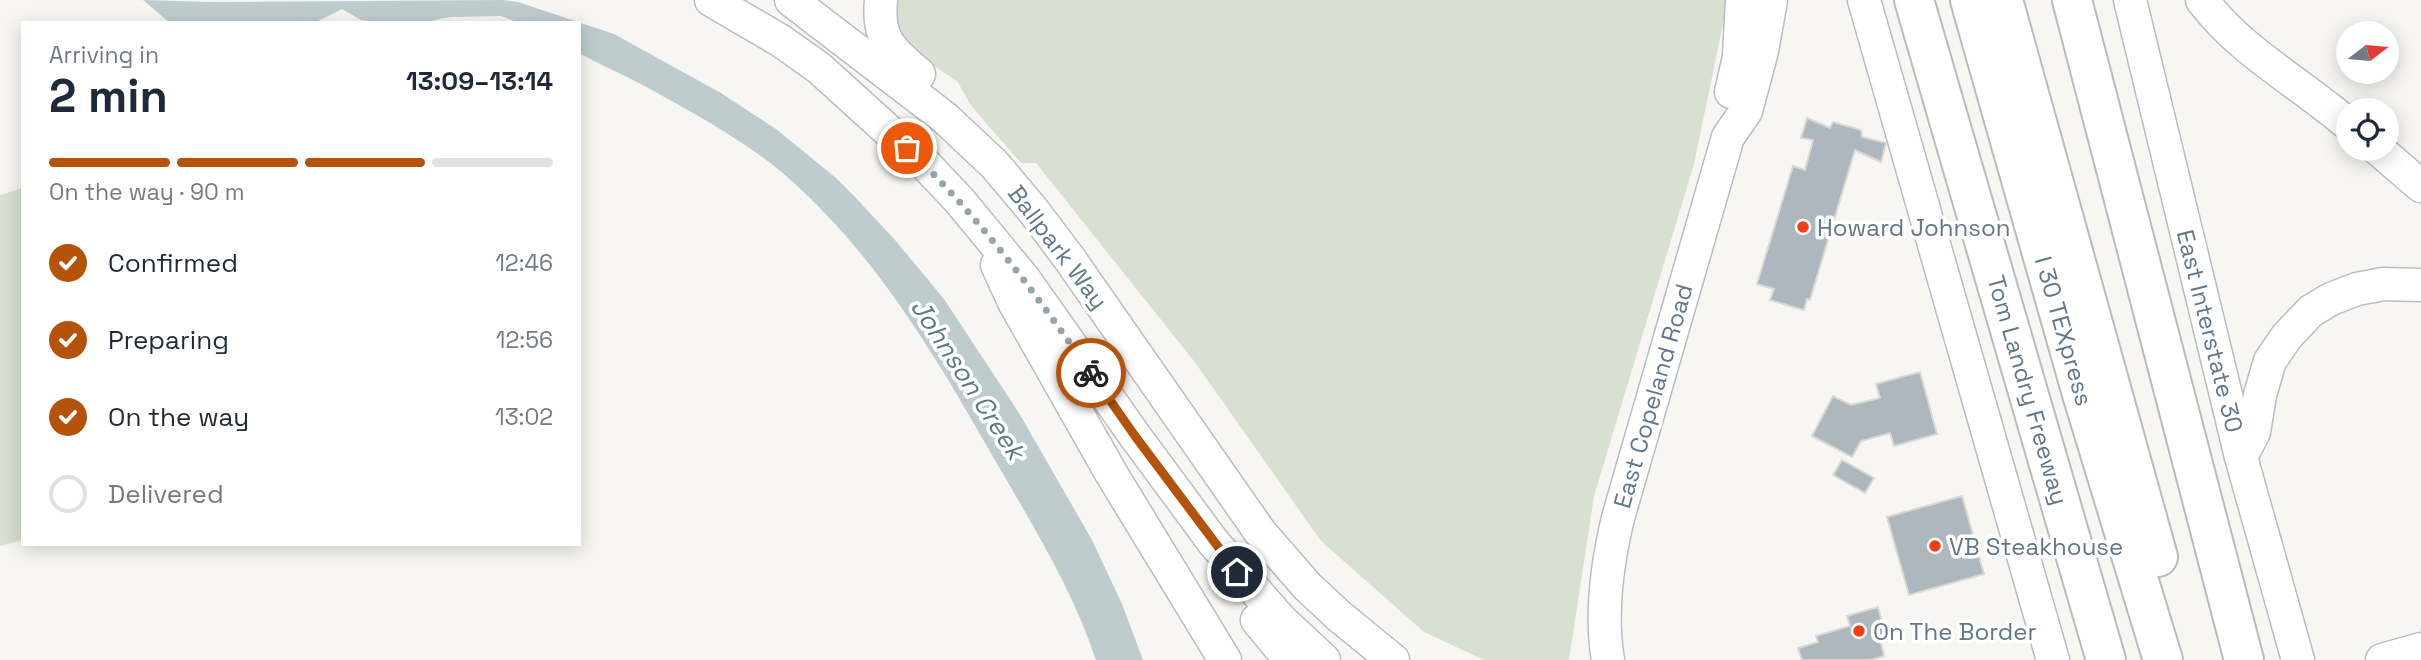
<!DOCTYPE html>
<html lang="en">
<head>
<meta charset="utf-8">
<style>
	:root { --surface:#fff; --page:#f6f6f7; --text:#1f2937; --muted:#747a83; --line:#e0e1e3; --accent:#b45309 }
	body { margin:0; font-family:"Space Grotesk",sans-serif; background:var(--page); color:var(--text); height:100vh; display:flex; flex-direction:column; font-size:26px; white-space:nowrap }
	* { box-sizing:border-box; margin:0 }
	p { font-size:23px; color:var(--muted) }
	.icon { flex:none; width:38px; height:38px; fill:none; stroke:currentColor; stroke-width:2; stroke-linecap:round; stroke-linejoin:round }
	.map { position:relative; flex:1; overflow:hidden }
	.sheet { position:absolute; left:21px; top:21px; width:560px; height:525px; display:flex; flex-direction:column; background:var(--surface); border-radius:0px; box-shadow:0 4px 18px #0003 }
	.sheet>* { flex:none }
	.needle { width:46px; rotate:74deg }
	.fabs { position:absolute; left:2336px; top:21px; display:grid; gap:14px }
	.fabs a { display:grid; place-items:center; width:63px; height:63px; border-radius:50%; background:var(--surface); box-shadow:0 4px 18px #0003; font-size:35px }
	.pin { position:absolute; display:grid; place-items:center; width:60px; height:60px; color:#fff; margin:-30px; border:4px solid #fff; border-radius:50%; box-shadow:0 2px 7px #0007 }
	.courier { position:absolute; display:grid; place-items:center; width:70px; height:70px; margin:-35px; border:5px solid #b45309; border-radius:50%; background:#fff; color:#222; box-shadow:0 2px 9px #0007 }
	.headline em { font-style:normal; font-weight:800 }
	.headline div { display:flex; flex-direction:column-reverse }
	.headline { display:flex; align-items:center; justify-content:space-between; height:119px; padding:0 28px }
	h1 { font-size:46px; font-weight:800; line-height:52px }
	.bar { display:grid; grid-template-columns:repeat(4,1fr); gap:10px 7px; align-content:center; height:84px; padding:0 28px }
	.bar i { height:9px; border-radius:5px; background:var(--line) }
	.bar .current { background:var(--accent) }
	.bar p { grid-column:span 4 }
	ol { padding:0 28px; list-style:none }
	li { display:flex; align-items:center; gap:21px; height:77px }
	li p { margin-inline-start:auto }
	li .icon { padding:7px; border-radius:50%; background:var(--accent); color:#fff; stroke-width:4 }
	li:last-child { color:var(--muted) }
	li i { width:38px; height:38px; border:4px solid var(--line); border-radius:50% }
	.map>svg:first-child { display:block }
	.green { fill:#d8dfd3 }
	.water { fill:#beccd0 }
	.building { fill:#aeb7bd; stroke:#d8d8d5; stroke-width:2 }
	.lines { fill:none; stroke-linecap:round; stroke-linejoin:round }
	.secondary-casing { stroke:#b8bec2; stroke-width:35 }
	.motorway-casing { stroke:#b8bcbf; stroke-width:42 }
	.secondary { stroke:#fff; stroke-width:32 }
	.motorway { stroke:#fff; stroke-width:38 }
	.done { stroke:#96a4ac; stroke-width:7; stroke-dasharray:0 12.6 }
	.route { stroke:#b45309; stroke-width:9 }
	.poi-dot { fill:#f43e15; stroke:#fff; stroke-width:2.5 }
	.labels { text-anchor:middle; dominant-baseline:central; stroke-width:7; stroke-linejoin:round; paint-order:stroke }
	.poi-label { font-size:24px; fill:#627887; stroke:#fff; text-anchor:start }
	.street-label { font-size:24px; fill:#627887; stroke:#fff }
	.water-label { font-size:26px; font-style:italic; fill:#5e7b83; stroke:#fff }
</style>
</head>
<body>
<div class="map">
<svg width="2421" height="660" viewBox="0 0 2421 660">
	<rect width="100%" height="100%" fill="#f7f6f2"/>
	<g class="green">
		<path d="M894,0h834l-34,164 -100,332 -25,164h-85l-60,-28 -103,-91 -127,-180 -158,-198h-15l-49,-56 -15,-26 -23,-15 -12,-4 -26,-32z"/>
		<path d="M23,188v352l-23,6v-351z"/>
	</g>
	<path class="water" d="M143,0l67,2 292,-2 16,2 96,32 107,59 55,36 60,49 18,18 41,44 49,59 75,114 73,127 30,64 21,56h-47c-23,-70 -63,-134 -100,-198 -60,-105 -119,-207 -212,-288 -38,-32 -90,-61 -134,-85 -23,-13 -48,-23 -71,-36v-30h-60l-18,-7 -51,1 -30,6h-32l-27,-3 -19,-11 -24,12 -9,2h-139z"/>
	<g class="building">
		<path d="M1807,118l23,10 3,-6 28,8 1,7 24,6 -5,19 -26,-12 -45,150 -3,-1 -3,11 -34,-10 4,-11 -17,-5 36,-118 12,4 8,-30 -12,-2z"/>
		<path d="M1920,372l17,62 -43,12 -4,-13 -29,8 -9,16 -40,-21 21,-40 18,9 29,-7 -4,-14z"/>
		<path d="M1842,460l32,18 -9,15 -32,-18z"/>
		<path d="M1962,496l22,78 -75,21 -22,-78z"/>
		<path d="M1878,607l9,34 -6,2 3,13 -14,4h-68l-4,-12 20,-6 -2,-6 34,-10 -3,-10z"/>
	</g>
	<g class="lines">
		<defs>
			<g id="secondary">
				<path d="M711,0l70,41 38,27 106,96 34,36 66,80 110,156 79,107 67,77 43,40"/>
				<path d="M791,0l154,118 49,46 38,45 37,49 191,274 47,54 32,30 54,44"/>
				<path d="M881,0c-4,40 10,50 38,74"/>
				<path d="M1864,0l189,660"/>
				<path d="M2130,0l111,457 57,203"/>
				<path d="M2202,0c38,51 98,83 146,124"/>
				<path d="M1731,92l8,-35 3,-57"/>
				<path d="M2378,149l43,37"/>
				<path d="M997,265l17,37 97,171 114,187"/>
				<path d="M2241,457l13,-25 6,-37 10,-34 17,-25 24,-25 20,-12 26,-10 26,-5 38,1"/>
				<path d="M1257,620l33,40"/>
				<path d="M1608,660c-8,-47 -1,-96 10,-142l110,-381 18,-26 16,-60 9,-51"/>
				<path d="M2382,660l39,-11"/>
			</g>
			<g id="motorway">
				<path d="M1914,0l192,660"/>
				<path d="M1970,0l112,394 81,266"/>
				<path d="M2003,0l155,557"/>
				<path d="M2072,0l172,660"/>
			</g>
		</defs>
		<use href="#secondary" class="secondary-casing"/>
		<use href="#motorway" class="motorway-casing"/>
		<use href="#secondary" class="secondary"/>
		<use href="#motorway" class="motorway"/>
	</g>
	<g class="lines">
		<path class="done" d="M907,148c71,67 128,145 184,225"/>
		<path class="route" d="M1091,373l44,63 102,136"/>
	</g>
	<g class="poi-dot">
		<circle cx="1803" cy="227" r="7"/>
		<circle cx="1935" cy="546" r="7"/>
		<circle cx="1859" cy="631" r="7"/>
	</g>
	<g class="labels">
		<g class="poi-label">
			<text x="1817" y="227">Howard Johnson</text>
			<text x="1949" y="546">VB Steakhouse</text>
			<text x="1873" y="631">On The Border</text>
		</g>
		<g class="street-label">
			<text transform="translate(1058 247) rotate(53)">Ballpark Way</text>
			<text transform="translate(2064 331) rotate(74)">I 30 TEXpress</text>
			<text transform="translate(2210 331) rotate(76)">East Interstate 30</text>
			<text transform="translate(2028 390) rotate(74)">Tom Landry Freeway</text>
			<text transform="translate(1653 396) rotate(-74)">East Copeland Road</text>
		</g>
		<g class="water-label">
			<text transform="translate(968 379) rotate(57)">Johnson Creek</text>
		</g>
	</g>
</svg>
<div class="fabs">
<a><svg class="needle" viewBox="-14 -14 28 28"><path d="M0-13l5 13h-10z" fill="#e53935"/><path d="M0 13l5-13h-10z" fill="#747a83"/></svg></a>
<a><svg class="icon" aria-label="locate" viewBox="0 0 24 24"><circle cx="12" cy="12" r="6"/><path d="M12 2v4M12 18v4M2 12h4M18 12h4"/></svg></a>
</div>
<div class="pin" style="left:907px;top:148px;background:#ea580c"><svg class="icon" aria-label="bag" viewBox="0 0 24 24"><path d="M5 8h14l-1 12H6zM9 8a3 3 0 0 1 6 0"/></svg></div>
<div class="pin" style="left:1237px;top:572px;background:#1f2937"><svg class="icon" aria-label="home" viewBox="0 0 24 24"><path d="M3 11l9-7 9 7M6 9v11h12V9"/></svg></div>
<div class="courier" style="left:1091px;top:373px"><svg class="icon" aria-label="bike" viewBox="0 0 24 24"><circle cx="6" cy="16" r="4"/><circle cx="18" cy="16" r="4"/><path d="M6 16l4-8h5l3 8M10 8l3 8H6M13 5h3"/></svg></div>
<section class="sheet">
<div class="headline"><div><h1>2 min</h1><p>Arriving in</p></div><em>13:09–13:14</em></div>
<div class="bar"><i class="current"></i><i class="current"></i><i class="current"></i><i></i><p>On the way · 90 m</p></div>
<ol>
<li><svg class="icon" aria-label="check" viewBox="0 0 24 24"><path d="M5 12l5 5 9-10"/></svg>Confirmed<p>12:46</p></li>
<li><svg class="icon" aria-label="check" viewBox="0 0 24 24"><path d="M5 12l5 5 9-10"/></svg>Preparing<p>12:56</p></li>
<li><svg class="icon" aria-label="check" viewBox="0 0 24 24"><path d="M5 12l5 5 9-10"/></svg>On the way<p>13:02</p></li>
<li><i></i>Delivered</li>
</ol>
</section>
</div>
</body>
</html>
